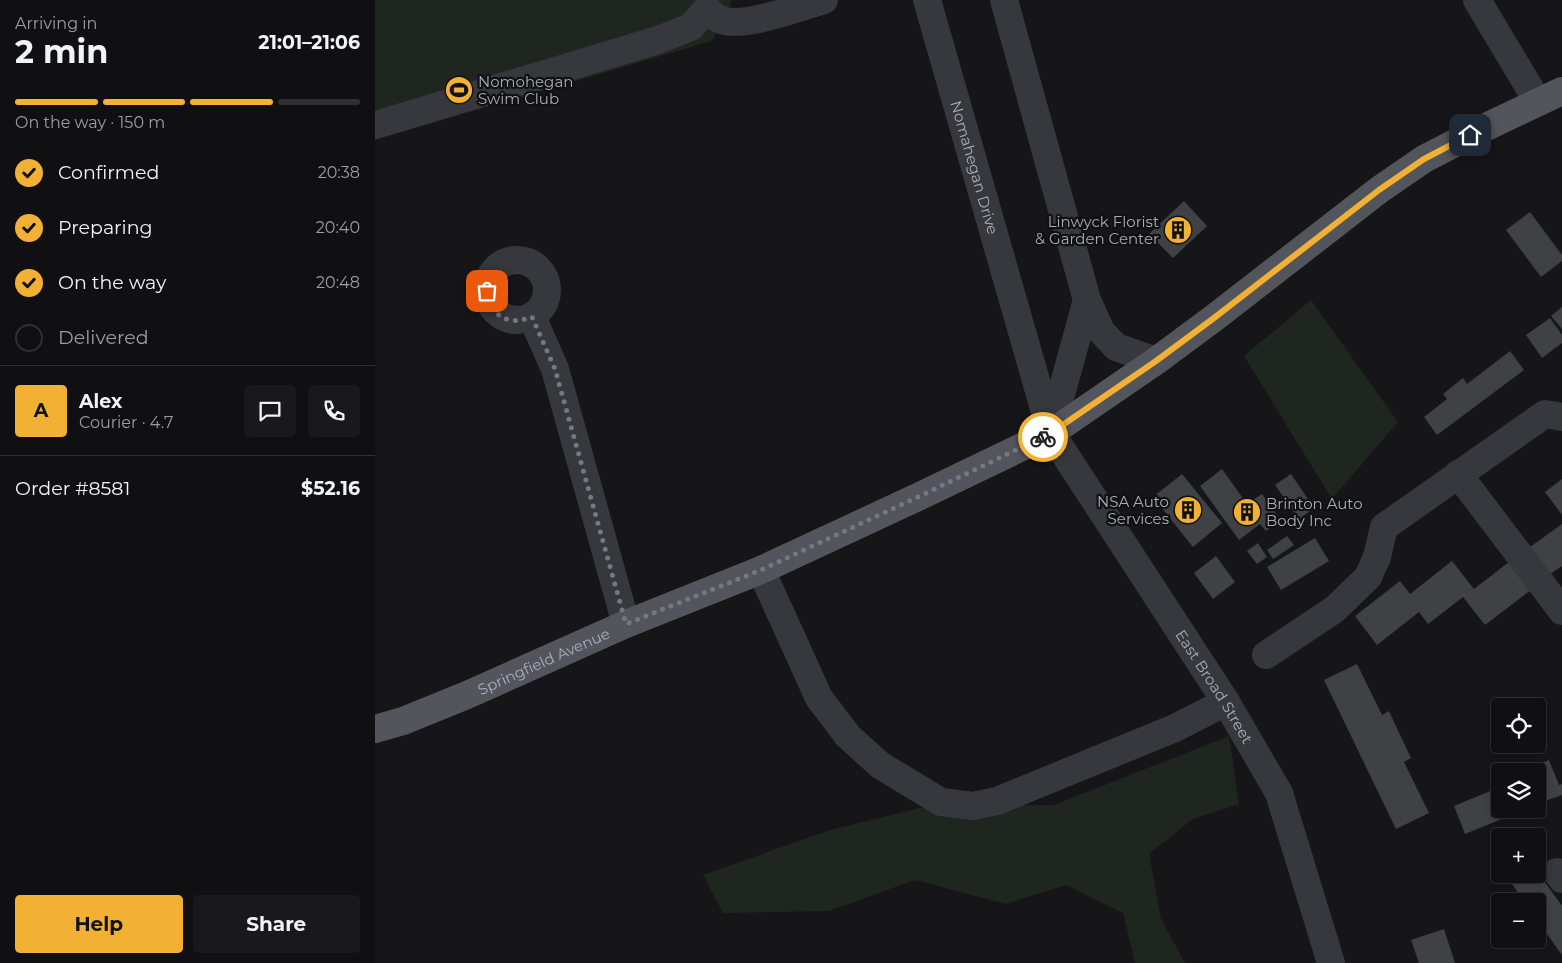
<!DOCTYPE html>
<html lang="en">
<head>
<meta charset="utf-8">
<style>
	:root { --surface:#101012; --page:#19191b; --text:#f1f3f6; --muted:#9c9d9f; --line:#303032; --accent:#f2b134 }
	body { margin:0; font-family:Montserrat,sans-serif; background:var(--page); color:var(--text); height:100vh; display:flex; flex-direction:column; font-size:19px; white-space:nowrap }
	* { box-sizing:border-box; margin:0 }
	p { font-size:16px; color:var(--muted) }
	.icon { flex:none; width:28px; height:28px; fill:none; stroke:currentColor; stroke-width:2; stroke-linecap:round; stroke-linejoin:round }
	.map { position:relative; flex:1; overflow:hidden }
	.details { display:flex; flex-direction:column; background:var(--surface); width:375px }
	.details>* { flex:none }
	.fabs { position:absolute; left:1116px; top:698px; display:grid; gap:10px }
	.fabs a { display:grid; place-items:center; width:55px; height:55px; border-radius:5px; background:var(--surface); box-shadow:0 2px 8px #0003,0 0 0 1px var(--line); font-size:25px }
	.pin { position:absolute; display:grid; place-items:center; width:42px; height:42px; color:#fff; margin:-21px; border-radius:10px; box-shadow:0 2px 8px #0006 }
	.courier { position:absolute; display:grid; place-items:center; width:50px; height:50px; margin:-25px; border:4px solid #f2b134; border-radius:50%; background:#fff; color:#222; box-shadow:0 1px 6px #0007 }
	.headline em { font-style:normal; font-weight:700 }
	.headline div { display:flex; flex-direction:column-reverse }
	.headline { display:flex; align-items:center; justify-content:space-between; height:85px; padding:0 15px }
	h1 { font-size:32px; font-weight:700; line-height:38px }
	.bar { display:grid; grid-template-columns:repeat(4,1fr); gap:8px 5px; align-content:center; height:60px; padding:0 15px }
	.bar i { height:6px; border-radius:4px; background:var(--line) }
	.bar .active { background:var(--accent) }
	.bar p { grid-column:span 4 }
	.line { display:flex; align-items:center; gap:12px; padding:0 15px; border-top:1px solid var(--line) }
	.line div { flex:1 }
	.round { display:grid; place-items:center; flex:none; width:52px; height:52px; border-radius:5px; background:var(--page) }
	ol { padding:0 15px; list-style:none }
	li { display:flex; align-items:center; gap:15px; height:55px }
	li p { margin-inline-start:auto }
	li .icon { padding:5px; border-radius:50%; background:var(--accent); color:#111; stroke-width:4 }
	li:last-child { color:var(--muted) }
	li i { width:28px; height:28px; border:2px solid var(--line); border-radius:50% }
	.primary-button { display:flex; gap:10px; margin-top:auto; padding:10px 15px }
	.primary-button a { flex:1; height:58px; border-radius:5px; background:var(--accent); color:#111; font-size:20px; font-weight:700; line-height:58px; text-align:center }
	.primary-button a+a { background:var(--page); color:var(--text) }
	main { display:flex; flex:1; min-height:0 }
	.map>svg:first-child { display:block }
	.green { fill:#1e261f }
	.building { fill:#404145 }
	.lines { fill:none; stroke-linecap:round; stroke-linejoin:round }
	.minor { stroke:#37383d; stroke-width:28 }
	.major { stroke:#53555c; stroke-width:28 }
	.done { stroke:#757880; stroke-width:5; stroke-dasharray:0 9 }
	.route { stroke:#f2b134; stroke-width:6 }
	.labels { text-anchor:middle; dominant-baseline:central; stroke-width:4.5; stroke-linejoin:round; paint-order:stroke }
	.poi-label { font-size:15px; fill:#a8adb8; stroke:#111113; text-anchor:start }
	.street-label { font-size:15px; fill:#a8adb8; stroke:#111113 }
</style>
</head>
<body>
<main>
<section class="details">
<div class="headline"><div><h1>2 min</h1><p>Arriving in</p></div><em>21:01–21:06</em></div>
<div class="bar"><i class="active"></i><i class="active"></i><i class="active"></i><i></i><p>On the way · 150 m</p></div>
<ol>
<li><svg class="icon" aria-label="check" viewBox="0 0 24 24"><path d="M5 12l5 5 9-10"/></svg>Confirmed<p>20:38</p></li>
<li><svg class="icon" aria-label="check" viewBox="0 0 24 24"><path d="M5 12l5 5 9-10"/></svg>Preparing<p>20:40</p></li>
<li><svg class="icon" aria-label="check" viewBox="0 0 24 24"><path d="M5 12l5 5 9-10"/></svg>On the way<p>20:48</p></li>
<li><i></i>Delivered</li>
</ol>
<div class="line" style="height:90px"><b class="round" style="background:var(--accent);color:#111">A</b><div><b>Alex</b><p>Courier · 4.7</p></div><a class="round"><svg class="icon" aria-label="chat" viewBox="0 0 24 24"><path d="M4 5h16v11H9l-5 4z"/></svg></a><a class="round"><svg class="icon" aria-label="phone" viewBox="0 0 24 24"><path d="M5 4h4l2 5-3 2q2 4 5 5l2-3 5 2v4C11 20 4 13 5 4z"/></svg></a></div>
<div class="line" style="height:65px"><div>Order #8581</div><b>$52.16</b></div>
<div class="primary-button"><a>Help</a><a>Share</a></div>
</section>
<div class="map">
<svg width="1187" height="963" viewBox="0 0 1187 963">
	<rect width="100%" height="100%" fill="#161618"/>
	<g class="green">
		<path d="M0,0h357l-20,41 -337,99z"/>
		<path d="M936,300l87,122 -66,77 -88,-143z"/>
		<path d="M854,736l10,68 -46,15 -44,35 12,65 24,44h-50l-12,-50 -57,-28 -60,19 -91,-24 -86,31 -106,2 -20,-38 127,-45 98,-24 126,-1z"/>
	</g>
	<g class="building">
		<path d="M809,201l23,25 -34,32 -24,-24z"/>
		<path d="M1155,212l32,43v6l-21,16 -35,-47z"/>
		<path d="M1187,307v22l-11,-13z"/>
		<path d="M1175,318l12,17v8l-20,15 -16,-23z"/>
		<path d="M1135,351l14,19 -87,65 -13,-18 23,-18 -4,-5 20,-16 4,6z"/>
		<path d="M847,469l25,35 15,-10 19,26 -15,11 -6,-7 -21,16 -39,-54z"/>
		<path d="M807,474l40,49 -29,24 -40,-50z"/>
		<path d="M916,474l23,34 -15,11 -24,-34z"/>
		<path d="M1187,479v36l-17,-23z"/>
		<path d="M1187,524v42l-12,8 -20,-27z"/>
		<path d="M912,536l7,9 -21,14 -6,-9z"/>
		<path d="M940,538l14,23 -48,29 -14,-23z"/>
		<path d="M883,543l9,14 -10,7 -10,-13z"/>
		<path d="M841,556l19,26 -22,17 -19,-26z"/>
		<path d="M1077,561l22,28 35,-27 22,28 -46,35 -22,-28 -35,27 -9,-12 -42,33 -22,-29 45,-35 10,13z"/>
		<path d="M982,664l25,51 7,-4 11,24 11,23 -7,4 25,51 -33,16 -72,-149z"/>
		<path d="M1174,760l10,25 3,-1v11l-25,9v-33h-16z"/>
		<path d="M1125,787v22h26l-61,25 -11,-28z"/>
		<path d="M1162,871l25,35v49l-25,-35v-19h-13l-19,-27h32z"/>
		<path d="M1069,929l11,34h-36l-8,-23z"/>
	</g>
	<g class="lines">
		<g class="minor">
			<path id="s1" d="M552,0l124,433 175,269 53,91 52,170"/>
			<path d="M629,0l83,300 14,31 15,16 40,14"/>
			<path d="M1102,0l61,102"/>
			<path d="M0,125l283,-85 33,-13 16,-18c3,3 7,8 12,10 21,11 81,-12 105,-19"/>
			<circle cx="142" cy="290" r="30"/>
			<path d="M157,317l23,52 71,255"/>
			<path d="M676,431l36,-131"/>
			<path d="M1083,474l104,137"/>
			<path d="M386,570l58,128 29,38 32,29 61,37 32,4 24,-5 178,-73 51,-26"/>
			<path d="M891,655l69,-46 33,-32 9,-20 7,-30 161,-113 17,3"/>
			<path d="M1182,872l5,7"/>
		</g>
		<path class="major" id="s2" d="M0,729l28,-8 64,-26 159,-71 135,-54 159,-74 131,-63 105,-72 58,-43 165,-128 45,-31 62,-32 76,-36"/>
	</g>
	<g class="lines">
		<path class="done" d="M112,291c4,26 21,35 45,26l23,52 71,255 135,-54 159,-74 123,-59"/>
		<path class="route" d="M668,437l8,-4 105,-72 58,-43 165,-128 45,-31 46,-24"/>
	</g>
	<defs>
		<symbol id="stadium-disc" viewBox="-11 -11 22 22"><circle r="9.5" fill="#f2b134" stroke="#111113"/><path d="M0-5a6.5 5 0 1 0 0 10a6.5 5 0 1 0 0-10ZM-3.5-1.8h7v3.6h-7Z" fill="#111"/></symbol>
		<symbol id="building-disc" viewBox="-11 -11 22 22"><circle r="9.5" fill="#f2b134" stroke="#111113"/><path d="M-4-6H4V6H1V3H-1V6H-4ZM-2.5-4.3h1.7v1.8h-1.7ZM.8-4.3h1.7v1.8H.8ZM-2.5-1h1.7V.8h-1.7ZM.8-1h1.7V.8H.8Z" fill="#111"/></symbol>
	</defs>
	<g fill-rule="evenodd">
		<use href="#stadium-disc" x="68" y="74" width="32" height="32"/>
		<use href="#building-disc" x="787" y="214" width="32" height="32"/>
		<use href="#building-disc" x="797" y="494" width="32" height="32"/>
		<use href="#building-disc" x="856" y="496" width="32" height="32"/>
	</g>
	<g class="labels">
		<g class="poi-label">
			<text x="103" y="81">Nomohegan<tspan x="103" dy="17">Swim Club</tspan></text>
			<text x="784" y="221" text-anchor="end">Linwyck Florist<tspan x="784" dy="17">&amp; Garden Center</tspan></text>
			<text x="794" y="501" text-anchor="end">NSA Auto<tspan x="794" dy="17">Services</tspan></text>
			<text x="891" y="503">Brinton Auto<tspan x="891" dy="17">Body Inc</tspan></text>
		</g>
		<g class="street-label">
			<text stroke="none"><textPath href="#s1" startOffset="174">Nomahegan Drive</textPath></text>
			<text stroke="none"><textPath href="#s2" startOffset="182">Springfield Avenue</textPath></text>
			<text stroke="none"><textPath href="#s1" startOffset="752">East Broad Street</textPath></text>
		</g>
	</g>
</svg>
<div class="fabs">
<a><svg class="icon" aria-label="locate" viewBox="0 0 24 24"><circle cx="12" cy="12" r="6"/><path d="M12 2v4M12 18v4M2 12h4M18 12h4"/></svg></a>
<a><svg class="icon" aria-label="layers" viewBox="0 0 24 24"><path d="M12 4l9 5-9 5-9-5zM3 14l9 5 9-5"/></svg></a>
<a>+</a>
<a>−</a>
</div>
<div class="pin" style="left:112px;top:291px;background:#ea580c"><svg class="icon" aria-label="bag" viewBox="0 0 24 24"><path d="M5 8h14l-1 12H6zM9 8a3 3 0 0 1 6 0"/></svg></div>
<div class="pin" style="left:1095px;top:135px;background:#1f2937"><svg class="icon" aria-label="home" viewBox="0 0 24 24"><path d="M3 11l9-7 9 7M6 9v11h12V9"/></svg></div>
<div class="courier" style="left:668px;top:437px"><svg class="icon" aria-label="bike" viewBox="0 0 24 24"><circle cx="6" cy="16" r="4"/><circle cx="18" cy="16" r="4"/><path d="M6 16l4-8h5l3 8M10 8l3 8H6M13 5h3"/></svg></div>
</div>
</main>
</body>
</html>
